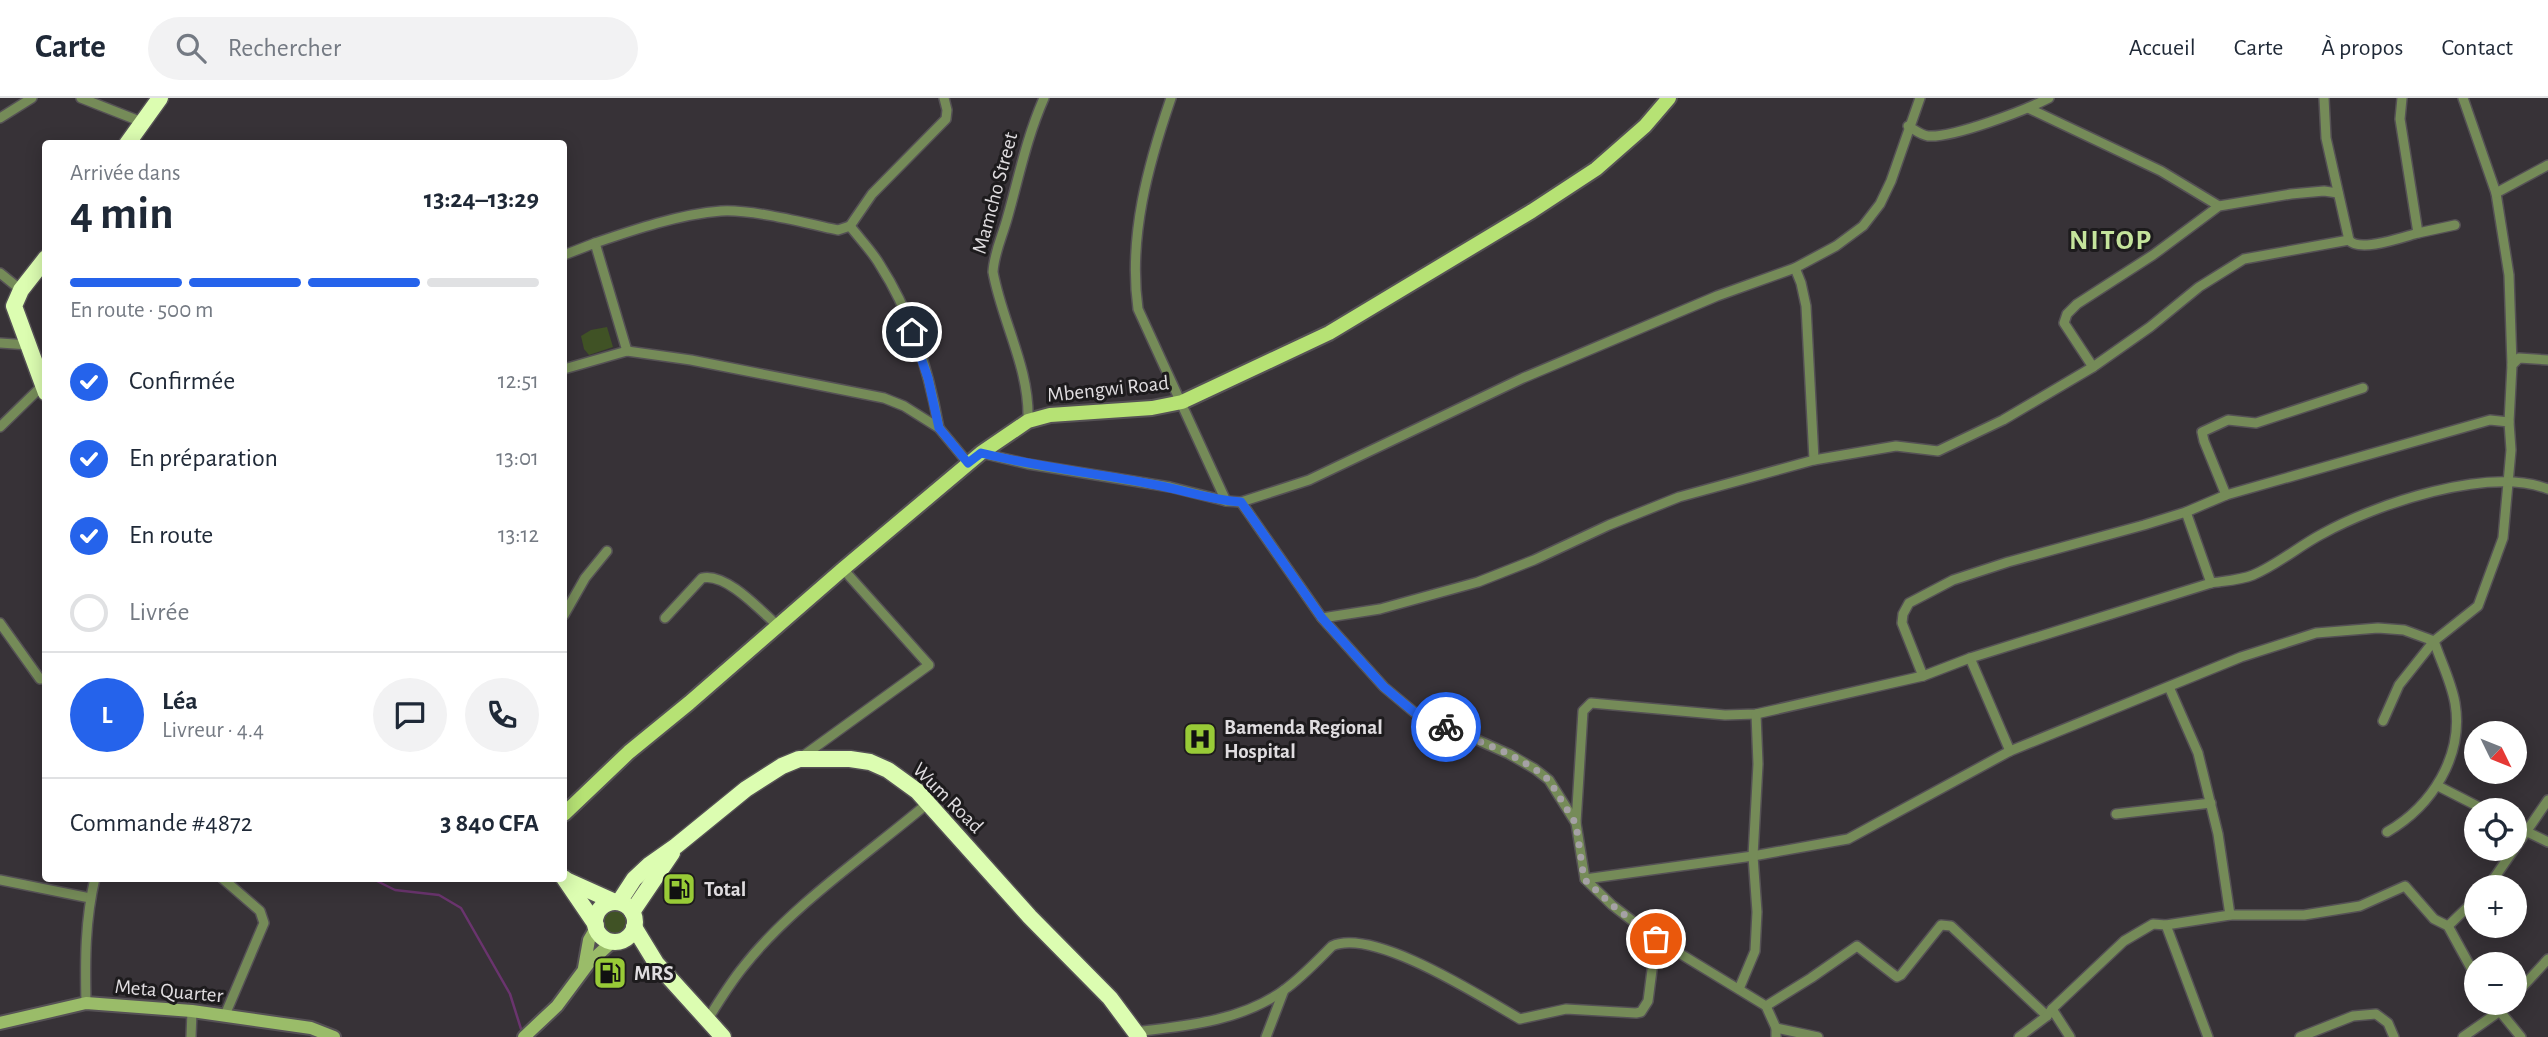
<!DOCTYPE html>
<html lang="fr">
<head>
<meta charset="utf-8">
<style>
	:root { --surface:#fff; --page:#f2f2f3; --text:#1f2937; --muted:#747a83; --line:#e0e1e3; --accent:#2563eb }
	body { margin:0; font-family:"Alegreya Sans",sans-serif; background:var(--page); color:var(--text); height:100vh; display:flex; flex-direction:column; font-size:26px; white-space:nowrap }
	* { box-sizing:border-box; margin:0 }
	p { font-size:23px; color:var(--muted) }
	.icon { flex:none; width:38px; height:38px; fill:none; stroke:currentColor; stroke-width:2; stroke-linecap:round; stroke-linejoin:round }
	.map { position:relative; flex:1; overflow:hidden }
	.sheet { position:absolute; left:42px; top:42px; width:525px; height:742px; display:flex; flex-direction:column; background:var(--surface); border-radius:7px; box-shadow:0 4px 18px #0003 }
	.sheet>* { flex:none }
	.needle { width:46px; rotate:133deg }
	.tools { position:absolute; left:2464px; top:623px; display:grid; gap:14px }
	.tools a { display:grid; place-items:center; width:63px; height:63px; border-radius:50%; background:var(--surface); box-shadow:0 4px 18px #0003; font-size:35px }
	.pin { position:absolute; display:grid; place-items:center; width:60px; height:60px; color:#fff; margin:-30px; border:4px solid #fff; border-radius:50%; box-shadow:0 2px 7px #0007 }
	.courier { position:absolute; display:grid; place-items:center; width:70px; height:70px; margin:-35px; border:5px solid #2563eb; border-radius:50%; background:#fff; color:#222; box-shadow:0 2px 9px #0007 }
	.summary em { font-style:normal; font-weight:600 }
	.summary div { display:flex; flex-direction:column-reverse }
	.summary { display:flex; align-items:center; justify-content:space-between; height:119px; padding:0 28px }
	h1 { font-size:46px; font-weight:600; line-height:52px }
	.bar { display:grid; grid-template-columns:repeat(4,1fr); gap:10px 7px; align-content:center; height:84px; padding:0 28px }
	.bar i { height:9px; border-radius:5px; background:var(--line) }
	.bar .current { background:var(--accent) }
	.bar p { grid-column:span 4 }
	.line { display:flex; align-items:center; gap:18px; padding:0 28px; border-top:2px solid var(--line) }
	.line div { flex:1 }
	.round { display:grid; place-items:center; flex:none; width:74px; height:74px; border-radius:37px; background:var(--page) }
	ol { padding:0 28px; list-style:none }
	li { display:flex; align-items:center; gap:21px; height:77px }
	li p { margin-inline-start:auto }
	li .icon { padding:7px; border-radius:50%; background:var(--accent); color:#fff; stroke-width:4 }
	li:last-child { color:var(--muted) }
	li i { width:38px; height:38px; border:4px solid var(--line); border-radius:50% }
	header { display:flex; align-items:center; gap:42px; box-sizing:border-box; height:98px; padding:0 35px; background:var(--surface); border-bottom:2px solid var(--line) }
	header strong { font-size:33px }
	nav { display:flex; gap:38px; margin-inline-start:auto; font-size:24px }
	.search { width:490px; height:63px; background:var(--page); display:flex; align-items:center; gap:18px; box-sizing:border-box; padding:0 24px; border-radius:38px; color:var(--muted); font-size:26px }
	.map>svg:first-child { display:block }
	.green { fill:#405225 }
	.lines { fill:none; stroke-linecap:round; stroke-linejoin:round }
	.stream { stroke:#6a346e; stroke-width:2.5 }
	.street-casing { stroke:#555155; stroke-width:12 }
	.secondary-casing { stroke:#555155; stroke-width:16 }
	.primary-casing { stroke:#555155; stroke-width:18 }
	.highway-casing { stroke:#555155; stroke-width:19 }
	.street { stroke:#758b58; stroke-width:9 }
	.secondary { stroke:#9abc69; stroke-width:12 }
	.primary { stroke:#b6e274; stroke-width:14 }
	.highway { stroke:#dcfdb1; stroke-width:16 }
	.done { stroke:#a5a1a5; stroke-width:7; stroke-dasharray:0 12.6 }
	.route { stroke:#2563eb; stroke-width:9 }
	.labels { text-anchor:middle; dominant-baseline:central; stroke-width:6; stroke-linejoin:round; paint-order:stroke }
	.street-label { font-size:21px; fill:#e0dde0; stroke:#1d1b1d }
	.poi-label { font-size:21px; font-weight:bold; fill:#e0dde0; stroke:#1d1b1d; text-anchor:start }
	.district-label { font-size:28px; font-weight:bold; letter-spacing:2px; fill:#c5e49c; stroke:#1d1b1d }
</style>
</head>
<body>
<header>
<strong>Carte</strong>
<div class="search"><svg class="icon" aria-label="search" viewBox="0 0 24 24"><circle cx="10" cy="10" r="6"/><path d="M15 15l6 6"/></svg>Rechercher</div>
<nav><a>Accueil</a><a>Carte</a><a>À propos</a><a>Contact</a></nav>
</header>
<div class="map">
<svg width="2548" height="939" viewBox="0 0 2548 939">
	<rect width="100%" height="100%" fill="#373237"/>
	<g class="green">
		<path d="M607,229l6,20 -24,8 -5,-6 -3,-13 10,-6z"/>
		<circle cx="615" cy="825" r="12"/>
	</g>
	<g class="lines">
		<path class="stream" d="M371,780l24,12 44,5 22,13 49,86 12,38"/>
		<defs>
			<g id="street">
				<path d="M81,0l61,24"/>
				<path d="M1171,0c-23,67 -43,139 -33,211l88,192"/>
				<path d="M2324,0l2,40 23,102c10,13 54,-3 69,-7"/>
				<path d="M2402,0l-2,21 18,114 37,-8"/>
				<path d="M2463,0l33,95 13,82 3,90"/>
				<path d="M2028,10l133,63 58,35"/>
				<path d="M0,20l32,-20"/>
				<path d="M1908,28c7,4 13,9 20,10 25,2 98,-26 121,-38"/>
				<path d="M2496,95l52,-28"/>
				<path d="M850,128l22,-32 74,-75 1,-9 -3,-12"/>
				<path d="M595,145c38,-13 85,-29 126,-32 30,-2 85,12 117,19l12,-4c10,13 22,25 30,39 31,48 49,107 59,163"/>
				<path d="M564,157l31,-12 32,108"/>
				<path d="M1795,170l6,15 5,23 8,154"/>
				<path d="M0,175l21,17"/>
				<path d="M0,245l29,2"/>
				<path d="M2093,269l-29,-44 3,-9 10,-10 76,-49 66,-49 72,-12 33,-3 14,2"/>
				<path d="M564,271l63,-18 64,9 193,38 20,8 35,22 29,35"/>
				<path d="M1028,323c2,-53 -26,-99 -35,-149 1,-19 9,-35 14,-53 12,-42 19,-80 37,-121"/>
				<path d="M2509,324l3,-57 7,-7 29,2"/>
				<path d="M0,329l43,-42"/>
				<path d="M981,355l47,11 142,23 56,14 15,1 68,-22 214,-102 194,-82 78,-28 41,-22 27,-20 17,-22 11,-23 29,-83"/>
				<path d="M2226,397l-22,-54 -2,-9 26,-12 28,3 107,-35"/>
				<path d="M1241,404l81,116 62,69 30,25 95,42 26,15 14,11 27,43 9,56 27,26 44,34 110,67 10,22v9"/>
				<path d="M2186,414l25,71"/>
				<path d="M564,517l21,-37 22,-27"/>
				<path d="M665,520l37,-40c24,-6 59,33 76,48"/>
				<path d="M1322,520l58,-9 98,-27 56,-22 75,-35 70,-28 135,-37 82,-14 42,5 65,-31 90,-53 57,-40 49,-40 45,-28 105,-19"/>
				<path d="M0,525l40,56"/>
				<path d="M1970,560l40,93"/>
				<path d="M1923,578l-21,-53 1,-9 6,-11 44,-23 55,-18 136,-37 42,-13 40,-17 264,-75 19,2 2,28 -8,88 -25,68 -44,35 -35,44 -16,36"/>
				<path d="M2169,589l29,66 20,81 12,81"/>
				<path d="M803,658l126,-91 -86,-96"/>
				<path d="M2438,688l47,24"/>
				<path d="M2116,716l95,-11"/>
				<path d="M1576,725l7,-112 8,-8 134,12 31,-1 167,-38 47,-18 241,-75c13,-2 30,-3 42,-8 24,-10 46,-29 69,-41 54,-30 166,-68 226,-45"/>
				<path d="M2515,728l33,16"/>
				<path d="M222,780l38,33 4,12 -39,92"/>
				<path d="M1585,781l168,-23 95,-17 162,-88 231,-94 75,-24 62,-5 26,2 30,11c7,21 17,40 21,62 9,53 -23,103 -68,129"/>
				<path d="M0,782l90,18"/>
				<path d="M2488,789l60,-87"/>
				<path d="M2166,827l42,112"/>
				<path d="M2448,828l28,-27"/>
				<path d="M1739,891l16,-38 2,-39 -4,-56 5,-92 -2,-50"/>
				<path d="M2515,897l33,-36"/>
				<path d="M86,905c-1,-42 -1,-83 9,-125"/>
				<path d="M2493,905l28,34"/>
				<path d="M1766,908l45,-28 46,-32 36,28 4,3 4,-2 40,-50 10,1 96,90"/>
				<path d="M2052,911l18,28"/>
				<path d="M708,921c11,-18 22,-36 36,-53 47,-60 125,-113 184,-163"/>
				<path d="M1776,930l42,9"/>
				<path d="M1134,934c51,-6 108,-11 150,-42 17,-12 33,-29 48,-44 42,-19 151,52 188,73l46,-10 70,4 5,-1 7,-11 8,-62"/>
				<path d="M191,939l1,-26"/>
				<path d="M1266,939l18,-47"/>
				<path d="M2019,939l28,-21 5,-7 72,-68 29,-17 13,1 64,-10h74l56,-9 45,-20 29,33 14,7 28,51"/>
				<path d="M2300,939l53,-21 23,-2 12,9 6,14"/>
				<path d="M2463,939l37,-26 8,-8"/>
			</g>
			<g id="secondary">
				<path d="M584,870l5,-28 7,-12"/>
				<path d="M0,925l86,-20 106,8 119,17 23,9"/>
				<path d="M524,939l33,-31 32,-43 24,-22"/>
			</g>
			<path id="primary" d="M564,716l65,-62 60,-49 154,-134 138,-116 47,-32 22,-6 102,-7 30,-6 147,-69 203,-122 64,-42 49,-43 24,-28"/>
			<g id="highway">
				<path d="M127,46l33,-46"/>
				<path d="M46,160l-25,32 -7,16 32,87"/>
				<path d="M564,780l32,47"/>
				<path d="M566,782l49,22"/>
				<path d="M619,804l15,-23 15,-14 27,-19 70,-57 36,-23 17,-7h51l20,3 18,8 29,21 113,126 80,81 29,39"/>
				<circle cx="615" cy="824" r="20"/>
				<path d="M632,814l40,-59"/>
				<path d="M634,829l22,36 67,74"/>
			</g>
		</defs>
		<use href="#street" class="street-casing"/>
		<use href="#secondary" class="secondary-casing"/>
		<use href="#primary" class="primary-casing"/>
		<use href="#highway" class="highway-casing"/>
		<use href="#street" class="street"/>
		<use href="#secondary" class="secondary"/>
		<use href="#primary" class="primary"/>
		<use href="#highway" class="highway"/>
	</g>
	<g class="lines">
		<path class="done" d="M1446,629l63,27 26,15 14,11 27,44 8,55 28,26 44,34"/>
		<path class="route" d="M912,234l16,46 11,50 29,35 13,-10c56,14 113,20 170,31 30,5 59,16 90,18l81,116 62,69 30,25 32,15"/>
	</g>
	<defs>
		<symbol id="hospital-square" viewBox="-11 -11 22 22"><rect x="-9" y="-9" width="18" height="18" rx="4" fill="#98cb37" stroke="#1d1b1d"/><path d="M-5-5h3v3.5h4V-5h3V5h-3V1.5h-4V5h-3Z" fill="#111"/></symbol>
		<symbol id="fuel-square" viewBox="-11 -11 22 22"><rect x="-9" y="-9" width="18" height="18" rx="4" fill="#98cb37" stroke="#1d1b1d"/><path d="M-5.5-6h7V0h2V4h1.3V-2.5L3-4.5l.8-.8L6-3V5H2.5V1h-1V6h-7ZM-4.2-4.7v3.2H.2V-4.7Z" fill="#111"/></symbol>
	</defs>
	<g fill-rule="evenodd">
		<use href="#hospital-square" x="1181" y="622" width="38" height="38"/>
		<use href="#fuel-square" x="660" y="772" width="38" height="38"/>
		<use href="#fuel-square" x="591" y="856" width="38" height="38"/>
	</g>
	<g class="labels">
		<g class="street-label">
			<text transform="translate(995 95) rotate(-75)">Mamcho Street</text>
			<text transform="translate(1108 291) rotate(-6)">Mbengwi Road</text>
			<text transform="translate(948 700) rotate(45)">Wum Road</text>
			<text transform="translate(169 893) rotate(5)">Meta Quarter</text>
		</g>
		<g class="poi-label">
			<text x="1224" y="629">Bamenda Regional<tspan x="1224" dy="24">Hospital</tspan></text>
			<text x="704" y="791">Total</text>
			<text x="634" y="875">MRS</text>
		</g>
		<g class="district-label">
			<text x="2111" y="143">NITOP</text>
		</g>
	</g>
</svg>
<div class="tools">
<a><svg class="needle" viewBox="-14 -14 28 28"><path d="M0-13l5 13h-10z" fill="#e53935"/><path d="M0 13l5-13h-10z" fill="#747a83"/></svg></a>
<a><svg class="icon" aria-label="locate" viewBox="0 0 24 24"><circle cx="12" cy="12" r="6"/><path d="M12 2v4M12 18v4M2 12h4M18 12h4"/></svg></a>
<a>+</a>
<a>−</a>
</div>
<div class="pin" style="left:1656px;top:841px;background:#ea580c"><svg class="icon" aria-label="bag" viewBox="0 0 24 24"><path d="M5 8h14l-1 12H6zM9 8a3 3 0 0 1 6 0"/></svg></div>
<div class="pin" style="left:912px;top:234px;background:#1f2937"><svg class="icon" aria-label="home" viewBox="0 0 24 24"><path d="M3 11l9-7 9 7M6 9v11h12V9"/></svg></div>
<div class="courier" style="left:1446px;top:629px"><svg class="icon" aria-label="bike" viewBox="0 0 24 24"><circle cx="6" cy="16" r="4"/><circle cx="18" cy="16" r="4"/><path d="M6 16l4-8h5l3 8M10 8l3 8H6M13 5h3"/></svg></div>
<section class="sheet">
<div class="summary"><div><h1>4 min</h1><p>Arrivée dans</p></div><em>13:24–13:29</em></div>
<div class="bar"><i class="current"></i><i class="current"></i><i class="current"></i><i></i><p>En route · 500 m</p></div>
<ol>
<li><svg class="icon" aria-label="check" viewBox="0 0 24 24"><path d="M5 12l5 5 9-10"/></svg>Confirmée<p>12:51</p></li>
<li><svg class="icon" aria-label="check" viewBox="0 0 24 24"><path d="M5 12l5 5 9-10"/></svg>En préparation<p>13:01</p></li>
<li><svg class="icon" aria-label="check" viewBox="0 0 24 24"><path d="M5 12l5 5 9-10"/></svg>En route<p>13:12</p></li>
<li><i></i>Livrée</li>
</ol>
<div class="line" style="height:126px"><b class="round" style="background:var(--accent);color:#fff">L</b><div><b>Léa</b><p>Livreur · 4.4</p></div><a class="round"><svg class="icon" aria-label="chat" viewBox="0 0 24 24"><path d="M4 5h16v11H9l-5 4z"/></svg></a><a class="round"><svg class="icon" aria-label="phone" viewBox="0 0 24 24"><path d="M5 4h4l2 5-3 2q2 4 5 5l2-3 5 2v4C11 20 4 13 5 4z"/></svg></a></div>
<div class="line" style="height:91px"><div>Commande #4872</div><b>3 840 CFA</b></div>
</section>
</div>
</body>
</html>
